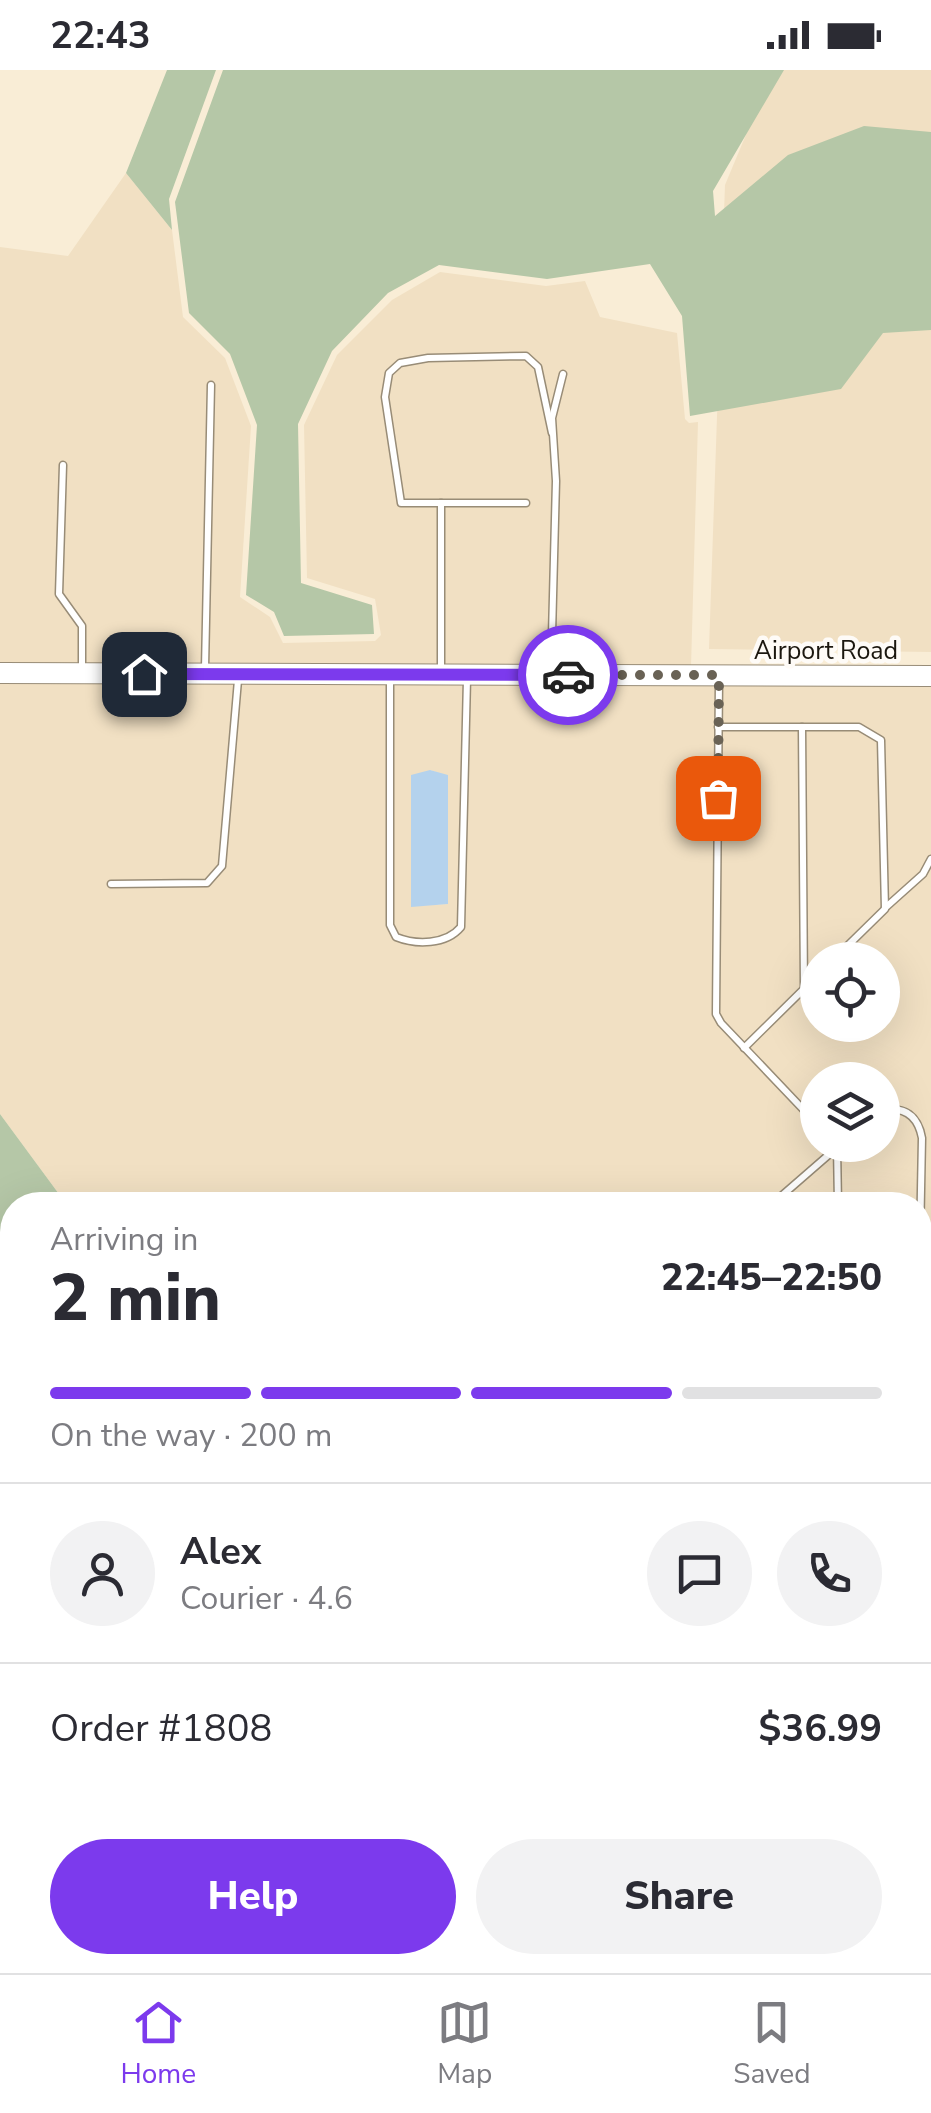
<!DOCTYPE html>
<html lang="en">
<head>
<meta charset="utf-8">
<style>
	:root { --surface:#fff; --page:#f2f2f3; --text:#2b2b33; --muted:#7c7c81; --line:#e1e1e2; --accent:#7c3aed }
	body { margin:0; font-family:"Nunito Sans",sans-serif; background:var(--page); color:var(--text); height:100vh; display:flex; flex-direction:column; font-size:38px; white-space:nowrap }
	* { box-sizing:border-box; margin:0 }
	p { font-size:32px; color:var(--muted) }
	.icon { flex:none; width:55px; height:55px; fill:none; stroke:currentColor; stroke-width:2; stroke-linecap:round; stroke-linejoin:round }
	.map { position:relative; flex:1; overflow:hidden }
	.panel { position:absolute; left:0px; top:1122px; width:932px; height:782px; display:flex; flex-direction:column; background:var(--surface); border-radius:40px 40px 0 0; box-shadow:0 10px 40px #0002 }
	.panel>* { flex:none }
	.tools { position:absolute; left:800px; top:872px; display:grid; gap:20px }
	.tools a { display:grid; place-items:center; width:100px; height:100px; border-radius:50%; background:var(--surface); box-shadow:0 10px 40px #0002; font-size:50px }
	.pin { position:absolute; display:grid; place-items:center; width:85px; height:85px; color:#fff; margin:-42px; border-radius:20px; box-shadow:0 5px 15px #0006 }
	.courier { position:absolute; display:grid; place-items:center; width:100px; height:100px; margin:-50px; border:8px solid #7c3aed; border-radius:50%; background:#fff; color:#222; box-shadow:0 2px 12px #0007 }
	.overview em { font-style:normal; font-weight:800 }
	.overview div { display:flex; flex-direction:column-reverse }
	.overview { display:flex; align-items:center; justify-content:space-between; height:170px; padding:0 50px }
	h1 { font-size:65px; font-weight:800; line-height:75px }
	.bar { display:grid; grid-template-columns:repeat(4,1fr); gap:15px 10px; align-content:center; height:120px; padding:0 50px }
	.bar i { height:12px; border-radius:8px; background:var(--line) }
	.bar .selected { background:var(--accent) }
	.bar p { grid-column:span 4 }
	.line { display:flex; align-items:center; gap:25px; padding:0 50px; border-top:2px solid var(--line) }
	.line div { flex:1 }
	.round { display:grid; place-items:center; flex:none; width:105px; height:105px; border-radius:52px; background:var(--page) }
	.primary-button { display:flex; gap:20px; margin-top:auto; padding:20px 50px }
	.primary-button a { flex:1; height:115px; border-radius:60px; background:var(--accent); color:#fff; font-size:40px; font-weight:800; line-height:115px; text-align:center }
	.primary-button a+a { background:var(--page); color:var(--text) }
	.status { display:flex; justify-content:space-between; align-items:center; height:70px; padding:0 50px; background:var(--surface); direction:ltr }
	.status svg { height:28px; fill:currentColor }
	.tabs { display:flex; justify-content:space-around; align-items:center; height:140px; border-top:2px solid var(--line); background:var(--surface); font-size:28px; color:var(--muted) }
	.tabs a { display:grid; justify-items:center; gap:5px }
	.tabs .selected { color:var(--accent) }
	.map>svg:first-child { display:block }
	.built { fill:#f1e0c3; fill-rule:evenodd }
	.green { fill:#b5c7a7 }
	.water { fill:#b4d2ed }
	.building { fill:#c5a9c4 }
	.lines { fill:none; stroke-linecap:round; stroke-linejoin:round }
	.lane-casing { stroke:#988c77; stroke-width:9 }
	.secondary-casing { stroke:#988c77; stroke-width:22 }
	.lane { stroke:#fff; stroke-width:6 }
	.secondary { stroke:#fff; stroke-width:20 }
	.done { stroke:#696255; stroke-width:10; stroke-dasharray:0 18 }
	.route { stroke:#7c3aed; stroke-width:12 }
	.labels { text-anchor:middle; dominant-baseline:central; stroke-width:9; stroke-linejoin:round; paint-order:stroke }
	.street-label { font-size:25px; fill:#1b170f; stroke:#fefbf7 }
</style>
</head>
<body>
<div class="status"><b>22:43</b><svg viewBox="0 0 49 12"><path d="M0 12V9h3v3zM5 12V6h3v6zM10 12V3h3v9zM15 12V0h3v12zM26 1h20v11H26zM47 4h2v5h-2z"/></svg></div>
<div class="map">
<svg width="931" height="1903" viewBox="0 0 931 1903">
	<rect width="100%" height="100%" fill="#f9edd6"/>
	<g class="built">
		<path d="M773,0h158v582l-222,-3 16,-464z"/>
		<path d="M126,103l46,57 11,87 42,41 26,68 -11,171 30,20 13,26 92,-2 6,-6 -6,-36 -68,-21 -3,-153 33,-70 55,-55 48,-28 106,14 39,-5 15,36 77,16 8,86 4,4 9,-1 -7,245 -691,-2v-418l68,9z"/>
		<path d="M0,612l931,2v891h-11v-370h-853l-67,-91zM430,700l18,6v128l-36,2zM818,890h64v65h-64zM818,1010h64v65h-64z"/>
		<path d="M0,1454l12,5v96l-12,-3z"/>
		<path d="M0,1560l12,2v300l-12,-11z"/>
		<path d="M12,1890v2l359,1 -1,10h-370v-11z"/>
	</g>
	<g class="green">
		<path d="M167,0h49l-47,129 3,31 -46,-57z"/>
		<path d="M223,0h561l-71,121 2,25 73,-61 76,-29 67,6v198l-48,3 -42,56 -151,27 -8,-100 -32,-52 -103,15 -108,-14 -51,28 -56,58 -34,73 3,159 71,22 2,29 -90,2 -10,-24 -28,-17 11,-170 -27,-71 -41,-41 -14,-111z"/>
		<path d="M0,1044l67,91h-55v324l-12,-5z"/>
		<path d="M920,1640l11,2v121l-11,-16z"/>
		<path d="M931,1776v127h-52v-10l41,-1v-102z"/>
	</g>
	<path class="water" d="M430,700l18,5v129l-37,3v-132z"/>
	<path class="building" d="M0,1738l12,9v32l-12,-9z"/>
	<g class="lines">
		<defs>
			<g id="lane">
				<path d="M63,395l-4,129 23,32v43"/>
				<path d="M526,433h-125l-16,-106 4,-24 11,-10 28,-5 98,-2 12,11 14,66"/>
				<path d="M205,598l6,-283"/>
				<path d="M441,603v-170"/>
				<path d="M551,603l5,-192 -4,-63 11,-44"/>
				<path d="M390,610v245l6,12c20,8 50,8 65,-10l6,-248"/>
				<path d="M719,611l-3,333 5,9 97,102"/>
				<path d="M718,657h141l22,13 4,169 -52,51"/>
				<path d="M802,657l2,262"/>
				<path d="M111,814l96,-1 15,-17 16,-186"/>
				<path d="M885,838l38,-34 8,-15"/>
				<path d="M744,978l74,-73"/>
				<path d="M882,1040c23,-4 36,6 40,28l-2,103"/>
				<path d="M837,1076l1,59"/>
				<path d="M771,1135l69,-60"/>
				<path d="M0,1698l12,9"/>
				<path d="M80,1903l8,-11"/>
			</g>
			<g id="secondary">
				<path d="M0,603l931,3"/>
				<path d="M0,1810l12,11"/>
				<path d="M102,1892l12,11"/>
			</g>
		</defs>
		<use href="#lane" class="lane-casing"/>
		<use href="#secondary" class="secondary-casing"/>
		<use href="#lane" class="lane"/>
		<use href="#secondary" class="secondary"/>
	</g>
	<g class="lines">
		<path class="done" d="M568,605h151l-1,123"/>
		<path class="route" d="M144,604l424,1"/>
	</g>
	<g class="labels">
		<g class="street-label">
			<text x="826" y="581">Airport Road</text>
		</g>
	</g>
</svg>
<div class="tools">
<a><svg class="icon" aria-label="locate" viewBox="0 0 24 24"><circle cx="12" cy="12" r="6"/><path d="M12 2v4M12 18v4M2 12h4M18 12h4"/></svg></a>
<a><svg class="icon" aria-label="layers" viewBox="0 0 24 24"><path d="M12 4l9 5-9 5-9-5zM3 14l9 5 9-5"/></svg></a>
</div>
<div class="pin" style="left:718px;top:728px;background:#ea580c"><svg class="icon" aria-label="bag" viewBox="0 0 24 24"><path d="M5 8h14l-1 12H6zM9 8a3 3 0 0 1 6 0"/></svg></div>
<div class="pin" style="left:144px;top:604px;background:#1f2937"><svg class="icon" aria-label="home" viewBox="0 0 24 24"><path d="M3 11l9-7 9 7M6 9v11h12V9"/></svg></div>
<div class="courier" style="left:568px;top:605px"><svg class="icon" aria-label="car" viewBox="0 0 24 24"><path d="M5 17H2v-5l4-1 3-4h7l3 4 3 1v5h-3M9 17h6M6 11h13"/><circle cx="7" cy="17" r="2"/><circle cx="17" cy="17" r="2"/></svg></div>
<section class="panel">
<div class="overview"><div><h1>2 min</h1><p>Arriving in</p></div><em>22:45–22:50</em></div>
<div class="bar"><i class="selected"></i><i class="selected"></i><i class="selected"></i><i></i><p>On the way · 200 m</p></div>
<div class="line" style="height:180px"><a class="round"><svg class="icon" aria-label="person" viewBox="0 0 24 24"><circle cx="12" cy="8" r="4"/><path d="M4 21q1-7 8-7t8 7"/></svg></a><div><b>Alex</b><p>Courier · 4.6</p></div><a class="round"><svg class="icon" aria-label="chat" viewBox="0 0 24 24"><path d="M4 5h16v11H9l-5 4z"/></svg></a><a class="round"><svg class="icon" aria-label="phone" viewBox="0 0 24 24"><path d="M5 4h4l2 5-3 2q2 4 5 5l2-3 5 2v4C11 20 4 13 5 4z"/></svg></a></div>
<div class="line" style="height:130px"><div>Order #1808</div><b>$36.99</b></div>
<div class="primary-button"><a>Help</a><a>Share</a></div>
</section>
</div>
<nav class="tabs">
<a class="selected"><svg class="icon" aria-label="home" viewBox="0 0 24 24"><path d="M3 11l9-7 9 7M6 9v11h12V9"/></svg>Home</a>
<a><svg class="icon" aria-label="map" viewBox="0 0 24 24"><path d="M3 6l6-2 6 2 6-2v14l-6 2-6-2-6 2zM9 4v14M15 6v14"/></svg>Map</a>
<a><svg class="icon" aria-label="saved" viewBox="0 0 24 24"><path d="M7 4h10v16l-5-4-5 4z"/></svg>Saved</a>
</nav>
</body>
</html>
